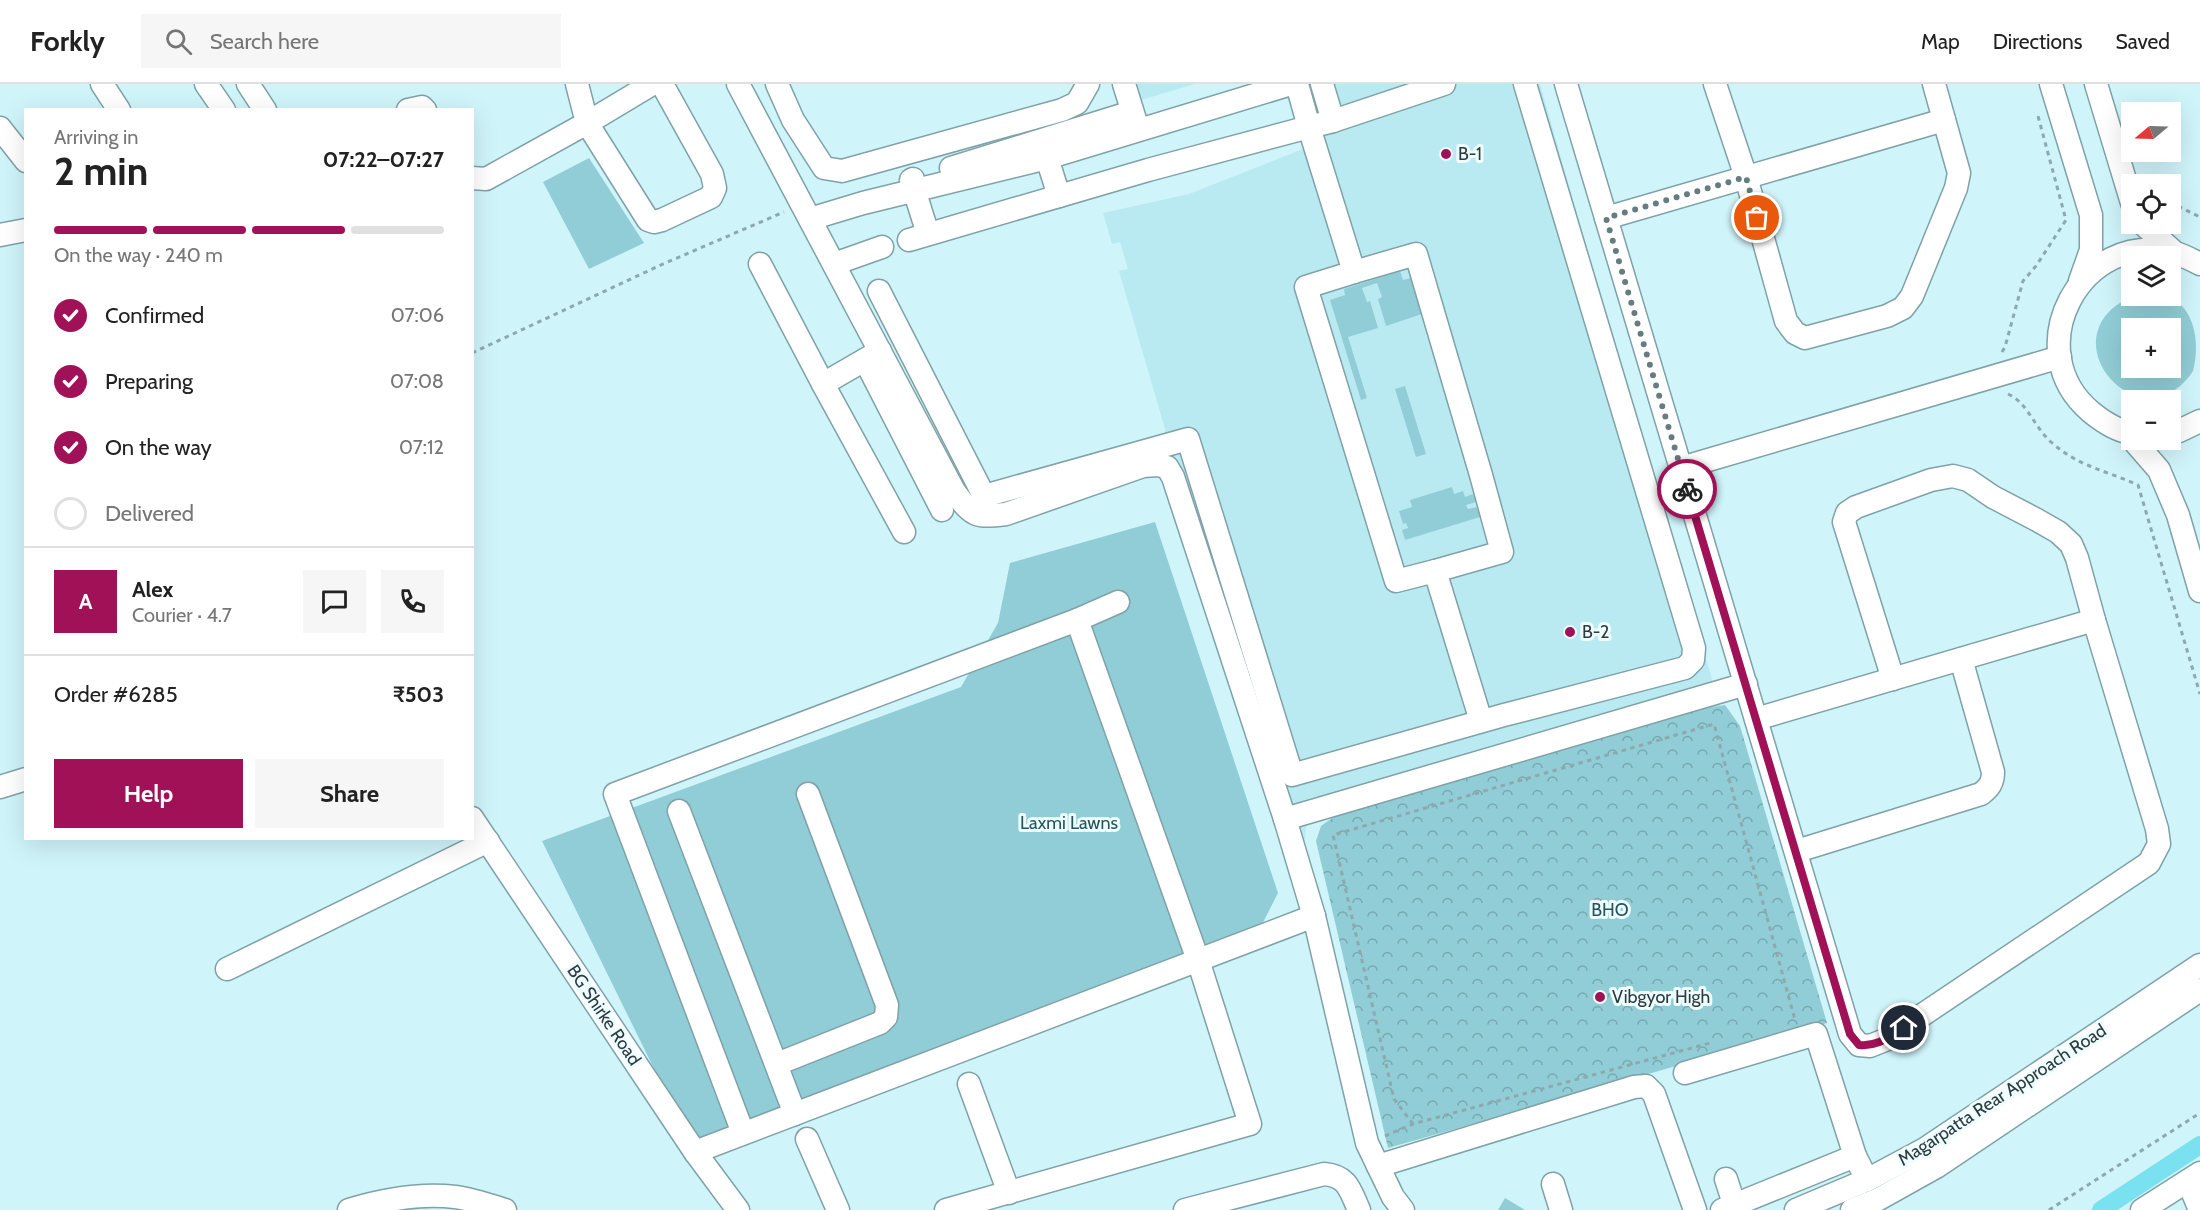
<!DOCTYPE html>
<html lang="en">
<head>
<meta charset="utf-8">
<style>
	:root { --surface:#fff; --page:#f6f6f6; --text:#222; --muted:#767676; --line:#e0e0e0; --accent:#a11157 }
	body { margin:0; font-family:Cabin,sans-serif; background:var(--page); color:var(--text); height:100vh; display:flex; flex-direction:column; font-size:22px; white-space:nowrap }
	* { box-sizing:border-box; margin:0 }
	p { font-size:20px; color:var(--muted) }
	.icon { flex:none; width:33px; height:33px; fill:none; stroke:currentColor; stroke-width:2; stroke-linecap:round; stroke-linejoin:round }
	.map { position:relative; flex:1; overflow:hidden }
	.panel { position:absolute; left:24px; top:24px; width:450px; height:732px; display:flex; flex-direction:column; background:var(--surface); border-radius:0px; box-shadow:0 6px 24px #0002 }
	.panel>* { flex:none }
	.needle { width:39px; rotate:251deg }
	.controls { position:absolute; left:2121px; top:18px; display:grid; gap:12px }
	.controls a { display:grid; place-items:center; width:60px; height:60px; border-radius:0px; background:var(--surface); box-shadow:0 6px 24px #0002; font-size:30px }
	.pin { position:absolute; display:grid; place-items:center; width:51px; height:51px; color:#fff; margin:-26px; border:3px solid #fff; border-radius:50%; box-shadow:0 2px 6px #0007 }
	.courier { position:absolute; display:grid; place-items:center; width:60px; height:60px; margin:-30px; border:4px solid #a11157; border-radius:50%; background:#fff; color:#222; box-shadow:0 2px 8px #0007 }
	.head em { font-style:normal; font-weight:700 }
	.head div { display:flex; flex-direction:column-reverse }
	.head { display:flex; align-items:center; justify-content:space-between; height:102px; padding:0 30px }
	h1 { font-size:39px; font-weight:700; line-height:45px }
	.bar { display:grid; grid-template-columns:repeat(4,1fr); gap:9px 6px; align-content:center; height:72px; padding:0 30px }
	.bar i { height:8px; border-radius:4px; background:var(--line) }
	.bar .current { background:var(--accent) }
	.bar p { grid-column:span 4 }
	.line { display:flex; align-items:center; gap:15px; padding:0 30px; border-top:2px solid var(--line) }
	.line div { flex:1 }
	.round { display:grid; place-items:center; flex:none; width:63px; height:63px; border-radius:0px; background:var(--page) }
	ol { padding:0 30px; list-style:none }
	li { display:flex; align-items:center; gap:18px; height:66px }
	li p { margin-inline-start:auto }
	li .icon { padding:6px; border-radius:50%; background:var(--accent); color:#fff; stroke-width:4 }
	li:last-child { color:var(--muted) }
	li i { width:33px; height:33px; border:3px solid var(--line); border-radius:50% }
	.action { display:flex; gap:12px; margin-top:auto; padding:12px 30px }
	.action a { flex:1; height:69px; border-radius:0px; background:var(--accent); color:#fff; font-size:24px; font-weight:700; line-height:69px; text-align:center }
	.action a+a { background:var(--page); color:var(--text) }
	header { display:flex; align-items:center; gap:36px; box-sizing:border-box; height:84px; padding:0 30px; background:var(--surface); border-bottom:2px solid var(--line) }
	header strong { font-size:28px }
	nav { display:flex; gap:33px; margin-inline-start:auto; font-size:21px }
	.search { width:420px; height:54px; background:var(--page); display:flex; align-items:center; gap:15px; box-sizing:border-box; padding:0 21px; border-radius:0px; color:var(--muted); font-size:22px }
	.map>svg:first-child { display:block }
	.built { fill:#baeaf1 }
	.green { fill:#91cdd6; fill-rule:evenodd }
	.forest { fill:url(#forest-crowns) }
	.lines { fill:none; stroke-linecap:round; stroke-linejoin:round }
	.canal { stroke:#79e1f0; stroke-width:18 }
	.minor-casing { stroke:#7ea2a7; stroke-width:25 }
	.path { stroke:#8da9ad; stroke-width:3; stroke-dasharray:4.5 4.5; stroke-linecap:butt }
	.minor { stroke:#fff; stroke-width:22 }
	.done { stroke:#667c80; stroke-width:6; stroke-dasharray:0 10.8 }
	.route { stroke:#a11157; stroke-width:8 }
	.poi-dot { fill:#a11157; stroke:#eefdff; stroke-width:2 }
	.labels { text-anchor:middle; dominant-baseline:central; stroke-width:6; stroke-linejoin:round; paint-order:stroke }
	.poi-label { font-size:18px; fill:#2d3b3e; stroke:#eefdff; text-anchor:start }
	.park-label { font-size:18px; fill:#25545a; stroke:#eefdff }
	.street-label { font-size:18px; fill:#2d3b3e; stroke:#eefdff }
</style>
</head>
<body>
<header>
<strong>Forkly</strong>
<div class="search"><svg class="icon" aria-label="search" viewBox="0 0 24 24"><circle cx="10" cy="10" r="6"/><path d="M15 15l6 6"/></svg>Search here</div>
<nav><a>Map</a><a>Directions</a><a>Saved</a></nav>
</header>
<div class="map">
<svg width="2200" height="1126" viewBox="0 0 2200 1126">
	<defs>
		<pattern id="forest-crowns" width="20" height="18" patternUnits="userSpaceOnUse" patternTransform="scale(1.5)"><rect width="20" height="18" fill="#91cdd6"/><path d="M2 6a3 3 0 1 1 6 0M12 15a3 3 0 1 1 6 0" fill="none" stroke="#77a8af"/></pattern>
	</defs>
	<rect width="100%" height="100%" fill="#cff4fa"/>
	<g class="built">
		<path d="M1118,0h77l-71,21z"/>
		<path d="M1283,0h257l123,432 61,203 -4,12 -411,67 -5,51 -132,-354 -7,-66 -46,-158 9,-2 -8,-27 -8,2 -9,-31 86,-19 114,-45z"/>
	</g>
	<g class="green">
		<path d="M589,74l55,85 -55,26 -46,-87z"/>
		<path d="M1400,187l3,9 8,-2 11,36 -36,12 -8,-27 4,-2 -5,-14 -15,5 5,14 3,-1 8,27 -30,9 19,61 -6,2 -31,-100 15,-5 -1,-6z"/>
		<path d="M2133,212c11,0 26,-3 36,1 27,11 31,49 24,74 -52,78 -151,-36 -60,-75zM2170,244v40h-38v-40z"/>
		<path d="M1405,302l21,68 -10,3 -21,-68z"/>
		<path d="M1452,403l2,7 9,-3 2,6 8,-3 3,8 -10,3 2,4 9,-2 3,10 -75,23 -3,-10 6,-2 -2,-5 -3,1 -4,-13 13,-4 -2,-7z"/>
		<path d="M1155,438l123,371 -23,45 -560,214 -153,-311 419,-154 37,-64 12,-60z"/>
		<path d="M1505,1114l20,12h-27z"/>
	</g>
	<path class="forest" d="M1725,621l15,21 87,297 -439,125 -72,-307 5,-15 14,-10 369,-108z"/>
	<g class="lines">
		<path class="canal" d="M2101,1126l99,-65"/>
		<defs>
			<g id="minor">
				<path d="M102,0l17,26"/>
				<path d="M206,0l18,26"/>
				<path d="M248,0l17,26"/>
				<path d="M577,0l10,39 65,-39"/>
				<path d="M738,0l216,407c18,25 21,27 52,23l137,-48 14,-1 10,2 6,10 112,342 29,97 53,227 26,54 10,13"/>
				<path d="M777,0l16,36 31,48 18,3 220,-61 15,-7 11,-19"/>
				<path d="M1124,0l13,42"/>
				<path d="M1297,0l12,43 24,-6 -11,-37"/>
				<path d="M1566,0l284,950 9,11 11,1 15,-6 264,-177 10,-19 -2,-15 -63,-209 -17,-62 -6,-14 -13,-12 -21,-12 -44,-23 -25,-17 -15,-4 -22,4 -75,27 -9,6 -3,9 49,157"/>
				<path d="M1715,0l31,93 40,144 9,12 10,5 82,-22 16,-8 9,-12 44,-108 3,-15 -25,-89"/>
				<path d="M2051,0l40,131v35l-11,31"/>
				<path d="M2096,0l36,119"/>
				<path d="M408,26l14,-3 3,3"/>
				<path d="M1333,37l111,-37"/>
				<path d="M0,44l26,33"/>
				<path d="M1047,74l12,38"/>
				<path d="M951,84l181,-56"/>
				<path d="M472,94l14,1 101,-56 61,97 6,2 8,-2 49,-23 4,-9 -3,-14 -50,-90"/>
				<path d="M913,95l-2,1 17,54"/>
				<path d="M1606,134l338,-98"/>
				<path d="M810,135l53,-16 184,-45 244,-74"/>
				<path d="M2143,140l32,29"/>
				<path d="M0,151l26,-5"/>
				<path d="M909,156l239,-70 161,-43 45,145 62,-18 65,221 21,77 -67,19"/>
				<path d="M760,180l63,120"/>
				<path d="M834,180l48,-17"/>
				<path d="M1354,188l-48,15 90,294 39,-10 46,150"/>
				<path d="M879,207l105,205 204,-57 104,336 212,-60 181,-47 8,-8 1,-12 -169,-564"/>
				<path d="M880,267l-57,33 81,148"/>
				<path d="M865,276l77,150"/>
				<path d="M2132,349c-15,-2 -30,-12 -41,-21 -74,-62 -10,-184 84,-159 8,2 17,7 25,11"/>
				<path d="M2170,349l9,-2 21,-10"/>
				<path d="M2133,356l26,30 19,45 22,76"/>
				<path d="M1681,384l379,-111"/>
				<path d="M1077,536l41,-18"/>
				<path d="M1756,635l338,-99"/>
				<path d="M0,703l26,-8"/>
				<path d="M679,727l116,303"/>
				<path d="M472,734l223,334 43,58"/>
				<path d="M1285,735l461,-135"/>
				<path d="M1797,767l184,-57c9,-7 12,-12 12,-22l-32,-113"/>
				<path d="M227,885l261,-128"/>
				<path d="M777,980l103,-41 6,-6 1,-12 -79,-211"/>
				<path d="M1685,989l131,-39 39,122 12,24"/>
				<path d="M969,1000l40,109"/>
				<path d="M743,1049l-128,-339 462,-174 121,340 52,164 -304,86"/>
				<path d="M807,1055l31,71"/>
				<path d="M695,1068l619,-236"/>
				<path d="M1378,1082l256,-79 12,-1 8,8 41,116"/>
				<path d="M1726,1095l10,31"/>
				<path d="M2188,1097l12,29"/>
				<path d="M1553,1100l8,26"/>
				<path d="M349,1126c33,-10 72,-17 106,-13 16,2 34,8 50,13"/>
				<path d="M1185,1126l139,-36c24,2 26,16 35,36"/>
				<path d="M1722,1126l133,-54"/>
				<path d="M1796,1126l71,-30 58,-31 275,-184"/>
				<path d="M1852,1126l25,-10 59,-33 264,-177"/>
				<path d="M2142,1126l58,-37"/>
			</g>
		</defs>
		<use href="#minor" class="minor-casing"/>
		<g class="path">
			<path d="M2170,118l30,15"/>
			<path d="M2002,268l3,-5 18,-66 13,-15 30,-46 -28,-104"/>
			<path d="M472,269l191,-89 121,-52"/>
			<path d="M2008,310c20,9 26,33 43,48 28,25 54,28 87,43l62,209"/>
			<path d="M1413,1040l-19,-25 -61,-264 381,-111 81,296"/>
			<path d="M1385,1052l28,-12 297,-81"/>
			<path d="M2049,1126l151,-97"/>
		</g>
		<use href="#minor" class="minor"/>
	</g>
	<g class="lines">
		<path class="done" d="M1687,405l-81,-271 140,-41 11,41"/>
		<path class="route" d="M1687,405l163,545 9,11c18,2 30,-8 45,-17"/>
	</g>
	<g class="poi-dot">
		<circle cx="1446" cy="70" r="6"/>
		<circle cx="1570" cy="548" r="6"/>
		<circle cx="1600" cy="913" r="6"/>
	</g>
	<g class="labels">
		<g class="poi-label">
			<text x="1458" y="70">B-1</text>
			<text x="1582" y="548">B-2</text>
			<text x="1612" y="913">Vibgyor High</text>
		</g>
		<g class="park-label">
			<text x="1069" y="739">Laxmi Lawns</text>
			<text x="1610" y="826">BHO</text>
		</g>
		<g class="street-label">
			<text transform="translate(604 931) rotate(56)">BG Shirke Road</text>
			<text transform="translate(2002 1011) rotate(-33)">Magarpatta Rear Approach Road</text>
		</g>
	</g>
</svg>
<div class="controls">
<a><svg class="needle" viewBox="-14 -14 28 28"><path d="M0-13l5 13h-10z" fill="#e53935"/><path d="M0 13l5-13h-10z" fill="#767676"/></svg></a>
<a><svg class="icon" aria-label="locate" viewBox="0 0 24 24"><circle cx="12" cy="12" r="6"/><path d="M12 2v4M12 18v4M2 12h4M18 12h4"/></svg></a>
<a><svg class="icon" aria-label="layers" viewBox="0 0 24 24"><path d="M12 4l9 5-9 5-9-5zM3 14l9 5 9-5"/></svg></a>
<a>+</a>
<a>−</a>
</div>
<div class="pin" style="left:1757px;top:134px;background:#ea580c"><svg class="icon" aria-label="bag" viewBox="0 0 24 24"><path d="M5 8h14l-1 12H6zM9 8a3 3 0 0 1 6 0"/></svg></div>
<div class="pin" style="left:1904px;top:944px;background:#1f2937"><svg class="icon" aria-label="home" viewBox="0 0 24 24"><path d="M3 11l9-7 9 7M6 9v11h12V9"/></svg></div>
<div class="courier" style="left:1687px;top:405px"><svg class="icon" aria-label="bike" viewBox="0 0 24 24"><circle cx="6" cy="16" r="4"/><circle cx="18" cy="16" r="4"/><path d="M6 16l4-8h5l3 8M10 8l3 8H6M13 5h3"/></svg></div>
<section class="panel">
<div class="head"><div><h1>2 min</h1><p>Arriving in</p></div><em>07:22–07:27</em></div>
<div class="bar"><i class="current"></i><i class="current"></i><i class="current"></i><i></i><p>On the way · 240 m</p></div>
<ol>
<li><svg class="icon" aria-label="check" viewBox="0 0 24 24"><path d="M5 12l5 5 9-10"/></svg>Confirmed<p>07:06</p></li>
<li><svg class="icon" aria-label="check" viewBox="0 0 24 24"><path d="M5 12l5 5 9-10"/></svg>Preparing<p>07:08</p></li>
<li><svg class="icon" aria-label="check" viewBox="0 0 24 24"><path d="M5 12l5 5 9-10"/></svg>On the way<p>07:12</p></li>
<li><i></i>Delivered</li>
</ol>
<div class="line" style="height:108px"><b class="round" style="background:var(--accent);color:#fff">A</b><div><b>Alex</b><p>Courier · 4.7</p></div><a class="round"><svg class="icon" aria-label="chat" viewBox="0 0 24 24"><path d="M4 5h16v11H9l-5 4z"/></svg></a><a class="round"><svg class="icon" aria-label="phone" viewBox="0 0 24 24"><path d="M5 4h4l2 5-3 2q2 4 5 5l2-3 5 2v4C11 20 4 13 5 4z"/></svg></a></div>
<div class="line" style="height:78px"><div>Order #6285</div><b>₹503</b></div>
<div class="action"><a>Help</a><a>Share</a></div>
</section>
</div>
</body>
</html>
